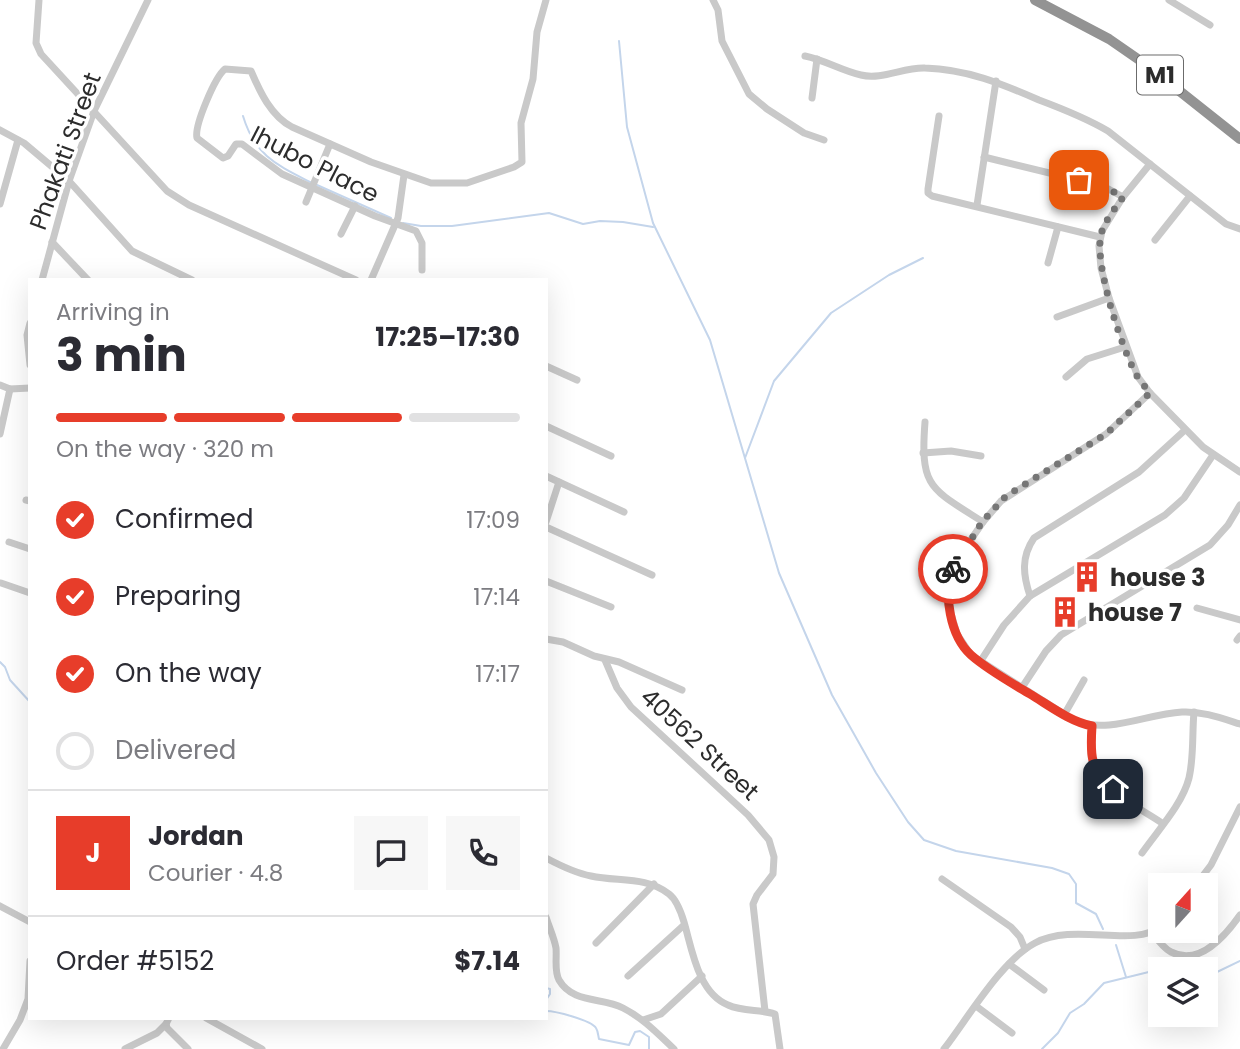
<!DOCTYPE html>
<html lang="en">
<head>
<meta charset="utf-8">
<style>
	:root { --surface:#fff; --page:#f7f7f7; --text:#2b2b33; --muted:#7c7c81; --line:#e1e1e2; --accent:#e73d2a }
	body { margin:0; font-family:Poppins,sans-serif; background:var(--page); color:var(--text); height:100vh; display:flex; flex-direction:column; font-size:26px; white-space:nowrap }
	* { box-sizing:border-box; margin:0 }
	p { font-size:23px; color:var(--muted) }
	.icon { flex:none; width:38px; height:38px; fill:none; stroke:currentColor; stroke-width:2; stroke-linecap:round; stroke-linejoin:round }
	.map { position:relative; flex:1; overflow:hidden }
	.sheet { position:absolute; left:28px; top:278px; width:520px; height:742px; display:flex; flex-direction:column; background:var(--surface); border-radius:0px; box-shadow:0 7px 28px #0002 }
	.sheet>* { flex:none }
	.needle { width:46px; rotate:21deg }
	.tools { position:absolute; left:1148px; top:873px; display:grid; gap:14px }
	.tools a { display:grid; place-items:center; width:70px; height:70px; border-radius:0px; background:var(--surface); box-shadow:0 7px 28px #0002; font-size:35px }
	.pin { position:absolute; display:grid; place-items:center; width:60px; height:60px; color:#fff; margin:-30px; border-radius:14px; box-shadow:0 4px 10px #0006 }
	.courier { position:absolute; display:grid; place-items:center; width:70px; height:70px; margin:-35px; border:5px solid #e73d2a; border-radius:50%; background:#fff; color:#222; box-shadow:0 2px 9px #0007 }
	.overview em { font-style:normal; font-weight:700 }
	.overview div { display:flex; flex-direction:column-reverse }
	.overview { display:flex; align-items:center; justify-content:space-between; height:119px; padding:0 28px }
	h1 { font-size:46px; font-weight:700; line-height:52px }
	.bar { display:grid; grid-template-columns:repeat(4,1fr); gap:10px 7px; align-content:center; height:84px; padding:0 28px }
	.bar i { height:9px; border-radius:5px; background:var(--line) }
	.bar .current { background:var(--accent) }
	.bar p { grid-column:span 4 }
	.line { display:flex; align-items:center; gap:18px; padding:0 28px; border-top:2px solid var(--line) }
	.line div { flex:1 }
	.round { display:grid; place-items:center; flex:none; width:74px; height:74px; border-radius:0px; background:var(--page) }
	ol { padding:0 28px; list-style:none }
	li { display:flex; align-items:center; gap:21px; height:77px }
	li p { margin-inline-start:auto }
	li .icon { padding:7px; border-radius:50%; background:var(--accent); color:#fff; stroke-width:4 }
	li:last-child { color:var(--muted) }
	li i { width:38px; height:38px; border:4px solid var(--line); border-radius:50% }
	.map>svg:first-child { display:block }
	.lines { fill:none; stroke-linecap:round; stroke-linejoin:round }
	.stream { stroke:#c4d5eb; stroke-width:2 }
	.minor { stroke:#c9c9c9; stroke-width:7 }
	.highway { stroke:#939393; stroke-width:10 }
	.done { stroke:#767676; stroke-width:7; stroke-dasharray:0 12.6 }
	.route { stroke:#e73d2a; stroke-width:9 }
	.labels { text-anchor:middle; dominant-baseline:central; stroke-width:7; stroke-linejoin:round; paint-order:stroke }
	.shield { fill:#fff; stroke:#6b6b6b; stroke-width:2 }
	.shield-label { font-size:23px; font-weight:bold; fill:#2c2c2c }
	.street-label { font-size:24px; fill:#2c2c2c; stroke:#fff }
	.poi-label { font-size:24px; font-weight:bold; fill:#2c2c2c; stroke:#fff; text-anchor:start }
</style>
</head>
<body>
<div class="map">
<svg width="1240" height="1049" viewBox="0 0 1240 1049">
	<rect width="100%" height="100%" fill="#fff"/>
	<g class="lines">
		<g class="stream">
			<path d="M619,41l8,86 26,96 57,117 69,233 53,122 44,78 32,49 16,18 32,11 96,17 17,6 7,10v19l20,11 7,15"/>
			<path d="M243,116c12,40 34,49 69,67"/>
			<path d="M317,185l74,33"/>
			<path d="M403,223l18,3h31l97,-13 34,11 17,-3 23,1 30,5"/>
			<path d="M745,458l29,-77 57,-68 58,-38 34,-17"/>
			<path d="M0,662l5,5 5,13 20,22"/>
			<path d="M1116,945l10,32"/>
			<path d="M1206,974l9,-1 25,-12"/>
			<path d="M546,988l4,1v5l-4,6"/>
			<path d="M546,1011c9,0 45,9 50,17 2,3 2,7 3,11l30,6 6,-13 5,-1 9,6v12"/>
			<path d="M1042,1049l16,-16 12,-20 14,-9 20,-21 61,-15 18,2"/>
		</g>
		<g class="minor">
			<path d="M39,0l-3,43 5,11 126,137 22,14 167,75"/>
			<path d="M713,0l5,10 4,31 27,53 18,15 37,24 20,7"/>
			<path d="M1169,0l41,25"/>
			<path d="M805,56c20,4 37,15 56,19 21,5 43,-8 64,-7 42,1 77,16 114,32 24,9 47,18 69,31l118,93 14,5"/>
			<path d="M812,98l5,-39"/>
			<path d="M939,116l-11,73v4l4,3 168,41"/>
			<path d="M0,130l24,13 45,38 63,70 60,29"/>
			<path d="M984,157l119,29 20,11"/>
			<path d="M1150,164l-27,33 -21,34 -3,15 2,22 8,30 29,79 12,16 53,54 37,25"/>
			<path d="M306,202l24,-58"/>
			<path d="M0,204l18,-64"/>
			<path d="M977,205l19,-124"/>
			<path d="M341,234l14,-28"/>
			<path d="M1155,240l35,-44"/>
			<path d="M52,242l36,38"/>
			<path d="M1048,263l10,-36"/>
			<path d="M422,270v-27l-6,-12 -41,-15 -93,-42 -40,-30h-6l-8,12 -5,2 -26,-20c-3,-12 18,-61 28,-69l26,2c9,21 20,45 41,56l79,35 60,21h36l47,-16 8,-5 -1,-39 12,-44 4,-47 9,-32"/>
			<path d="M42,280l27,-99 25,-70 54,-111"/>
			<path d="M371,280l27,-62 6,-43"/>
			<path d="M1057,317l52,-19"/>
			<path d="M30,323l-3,12 3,30"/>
			<path d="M546,366l31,14"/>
			<path d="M1066,377l21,-18 38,-12"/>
			<path d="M0,385l10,4 20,-1"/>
			<path d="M1150,393l-44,41 -105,67 -18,21 -26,38 -9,22 2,28 7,24 14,21 104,66c35,13 71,-7 107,-9 20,-1 39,6 58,12"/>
			<path d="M925,422c-5,66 5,66 58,100"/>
			<path d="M546,426l65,30"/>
			<path d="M0,434l10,-45"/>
			<path d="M923,453l28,-2 30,5"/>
			<path d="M546,476l78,36"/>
			<path d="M26,500l4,1"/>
			<path d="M546,522l13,-40"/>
			<path d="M546,527l106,48"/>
			<path d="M9,542l21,7"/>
			<path d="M546,581l65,26"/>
			<path d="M1,583l29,10"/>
			<path d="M1030,596c-7,-21 -9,-39 4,-58l105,-66 46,-42"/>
			<path d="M1197,608l43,12"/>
			<path d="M546,639l17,3 31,14 25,6 63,28"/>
			<path d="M1237,640l3,-4"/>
			<path d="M605,660l12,28 14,19 117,108 21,25 5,17 -1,17 -16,21 -4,9 12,107"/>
			<path d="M980,662l24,-37 26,-29 135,-81 19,-17 29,-43"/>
			<path d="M1021,689l25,-38 15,-16 149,-90 18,-20 12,-20"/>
			<path d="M1064,715l20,-35"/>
			<path d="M1092,726c-1,11 -3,23 0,34 7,30 47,47 70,63"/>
			<path d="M1142,853c16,-23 40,-48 47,-75 5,-21 3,-45 5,-66"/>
			<path d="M546,858c15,8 29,15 45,18 27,6 55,0 78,18 8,6 12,18 15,28 8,27 14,71 44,83 15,7 32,4 47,9l5,35"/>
			<path d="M942,879l69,48 9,10 5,12"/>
			<path d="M1195,886l16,-21 29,-58"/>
			<path d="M0,906l30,16"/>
			<path d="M546,917c3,10 8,20 10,31 1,10 -2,23 3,32 14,24 43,17 64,28 20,10 35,26 51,41"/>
			<path d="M1152,932c5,7 11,16 19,20 29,15 55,-17 69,-37"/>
			<path d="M596,943l58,-59"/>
			<path d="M1009,964l35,26"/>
			<path d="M628,976l56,-51"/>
			<path d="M976,1006l36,27"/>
			<path d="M169,1018l-3,6 1,4 21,21"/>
			<path d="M206,1018l56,31"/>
			<path d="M643,1020l18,-6 41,-38"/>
			<path d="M3,1049l17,-29 8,-21 2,-38"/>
			<path d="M125,1049l32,-16 9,-9"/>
			<path d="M944,1049c24,-31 57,-88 91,-106 39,-21 98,5 125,-16"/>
		</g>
		<path class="highway" d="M1035,0l74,39 39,27 92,73"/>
	</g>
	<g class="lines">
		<path class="done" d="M953,569l29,-47 24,-26 100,-62 44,-41c-4,-5 -9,-11 -13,-17 -15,-26 -43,-112 -36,-141 3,-14 14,-26 22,-38l-20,-11 -24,-6"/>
		<path class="route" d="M953,569c-10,25 -3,67 18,86 17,15 39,27 59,39 20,12 39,27 62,32 -2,30 -2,42 21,63"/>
	</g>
	<defs>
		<symbol id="building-bare" viewBox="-9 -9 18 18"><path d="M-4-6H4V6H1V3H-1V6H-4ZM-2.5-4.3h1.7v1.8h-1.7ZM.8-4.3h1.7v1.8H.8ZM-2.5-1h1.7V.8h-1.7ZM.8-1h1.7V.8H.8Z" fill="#e73d2a" stroke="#fff" stroke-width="2.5" paint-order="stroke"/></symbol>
	</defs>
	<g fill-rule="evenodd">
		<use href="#building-bare" x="1065" y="555" width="44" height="44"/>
		<use href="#building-bare" x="1043" y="590" width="44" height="44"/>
	</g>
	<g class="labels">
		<rect class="shield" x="1137" y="55.5" width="46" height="39" rx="5"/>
		<g class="shield-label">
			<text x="1160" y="75">M1</text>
		</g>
		<g class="street-label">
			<text transform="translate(65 151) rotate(-70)">Phakati Street</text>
			<text transform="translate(315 164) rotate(27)">Ihubo Place</text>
			<text transform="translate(700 744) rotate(43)">40562 Street</text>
		</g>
		<g class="poi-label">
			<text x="1110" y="577">house 3</text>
			<text x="1088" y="612">house 7</text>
		</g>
	</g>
</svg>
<div class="tools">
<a><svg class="needle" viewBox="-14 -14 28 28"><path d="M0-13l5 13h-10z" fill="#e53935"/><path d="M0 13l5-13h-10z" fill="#7c7c81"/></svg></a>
<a><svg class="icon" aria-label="layers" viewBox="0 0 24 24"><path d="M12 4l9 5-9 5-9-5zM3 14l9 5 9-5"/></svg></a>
</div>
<div class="pin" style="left:1079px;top:180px;background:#ea580c"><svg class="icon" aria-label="bag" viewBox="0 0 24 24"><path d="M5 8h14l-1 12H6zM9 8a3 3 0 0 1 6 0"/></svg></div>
<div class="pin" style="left:1113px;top:789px;background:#1f2937"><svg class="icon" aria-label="home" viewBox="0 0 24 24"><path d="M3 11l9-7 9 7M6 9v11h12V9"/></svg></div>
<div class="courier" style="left:953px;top:569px"><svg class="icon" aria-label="bike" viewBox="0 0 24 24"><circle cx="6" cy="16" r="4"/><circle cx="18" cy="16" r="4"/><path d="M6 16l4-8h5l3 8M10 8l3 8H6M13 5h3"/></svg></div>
<section class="sheet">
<div class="overview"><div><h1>3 min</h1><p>Arriving in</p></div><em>17:25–17:30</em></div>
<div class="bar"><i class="current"></i><i class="current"></i><i class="current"></i><i></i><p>On the way · 320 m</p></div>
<ol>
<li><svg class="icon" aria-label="check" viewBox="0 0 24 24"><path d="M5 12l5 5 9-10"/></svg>Confirmed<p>17:09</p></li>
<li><svg class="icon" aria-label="check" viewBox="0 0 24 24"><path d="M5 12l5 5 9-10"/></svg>Preparing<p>17:14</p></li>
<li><svg class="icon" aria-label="check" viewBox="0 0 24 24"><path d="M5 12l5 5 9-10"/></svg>On the way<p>17:17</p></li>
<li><i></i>Delivered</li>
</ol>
<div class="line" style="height:126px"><b class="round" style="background:var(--accent);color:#fff">J</b><div><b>Jordan</b><p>Courier · 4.8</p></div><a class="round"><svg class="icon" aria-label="chat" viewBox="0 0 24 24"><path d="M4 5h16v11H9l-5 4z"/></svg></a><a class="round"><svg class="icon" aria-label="phone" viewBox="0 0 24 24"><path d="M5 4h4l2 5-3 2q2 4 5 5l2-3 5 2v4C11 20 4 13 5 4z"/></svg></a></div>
<div class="line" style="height:91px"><div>Order #5152</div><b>$7.14</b></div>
</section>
</div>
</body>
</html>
